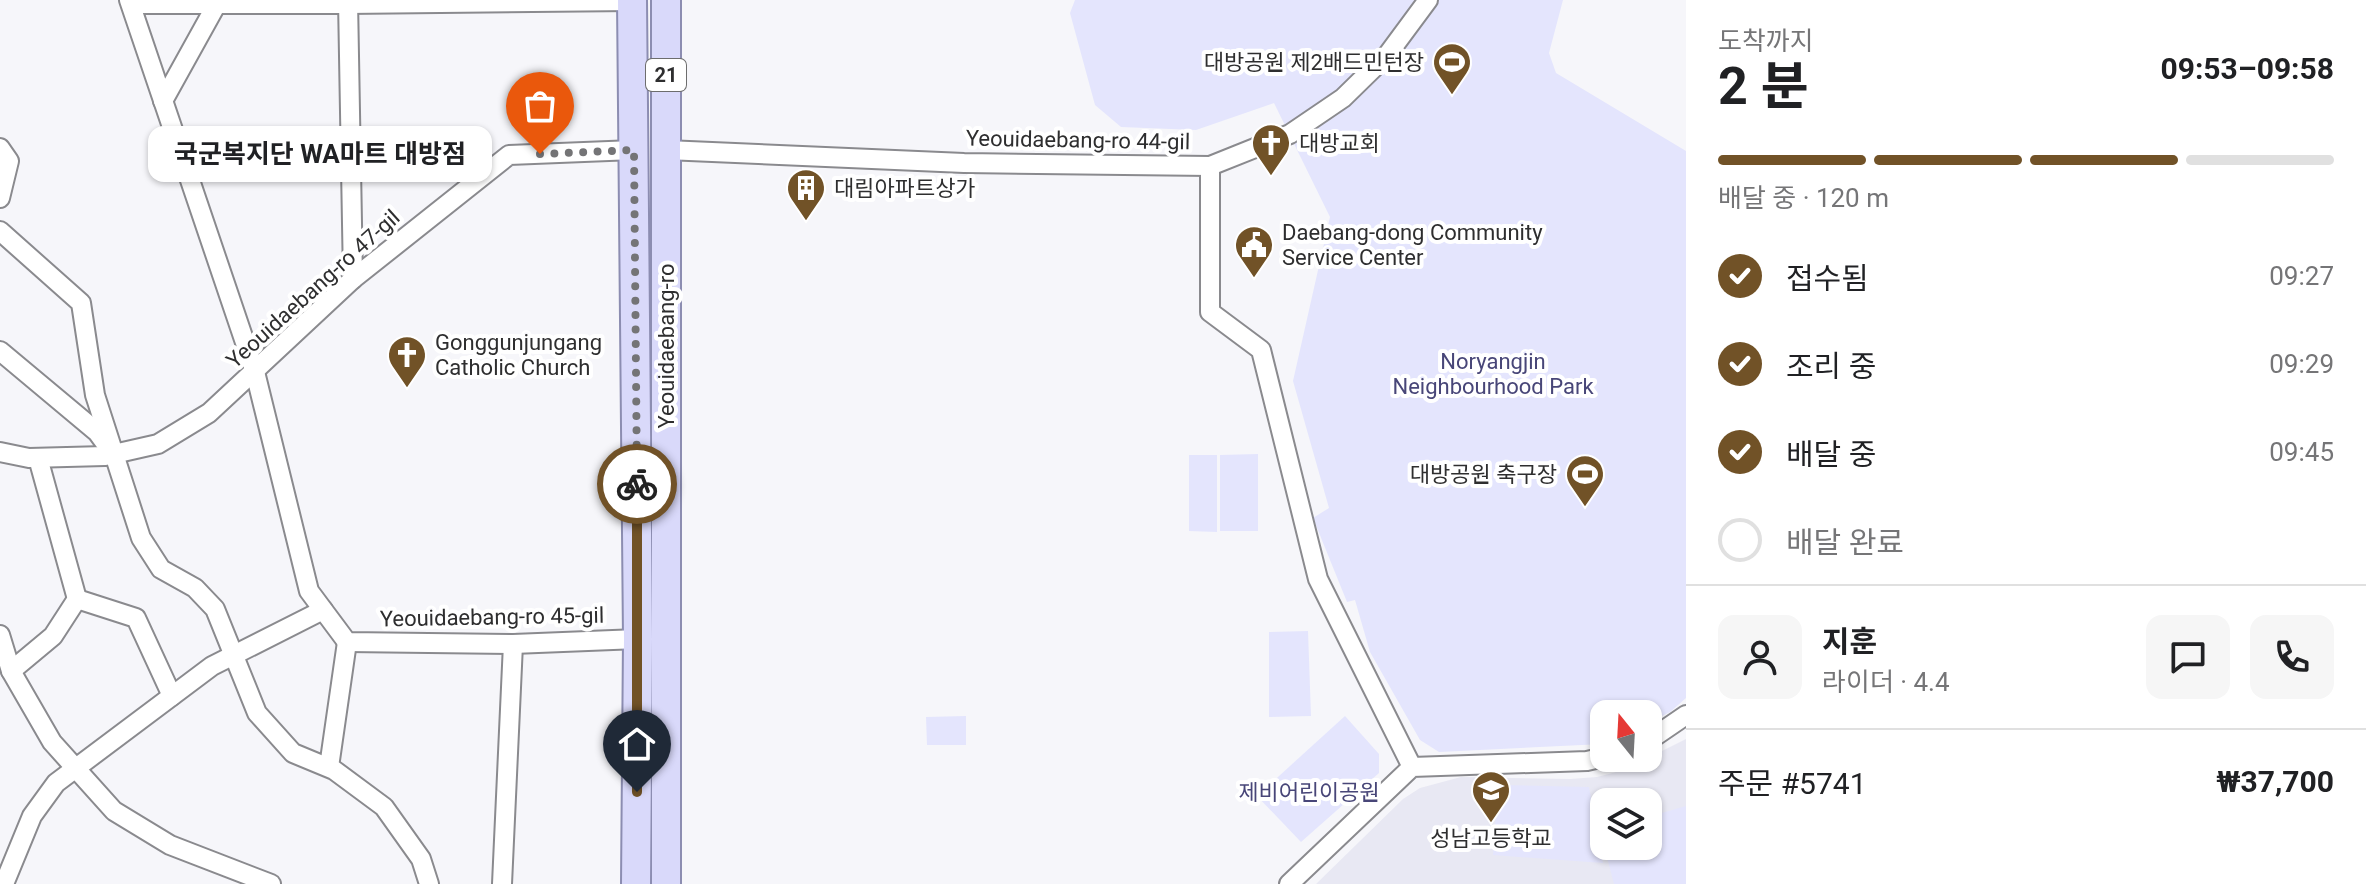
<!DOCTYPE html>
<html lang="ko">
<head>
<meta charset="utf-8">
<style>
	:root { --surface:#fff; --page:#f6f6f6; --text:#202124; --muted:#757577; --line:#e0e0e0; --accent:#715227 }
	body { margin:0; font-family:Roboto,"Noto Sans KR",sans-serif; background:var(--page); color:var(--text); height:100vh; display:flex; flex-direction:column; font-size:30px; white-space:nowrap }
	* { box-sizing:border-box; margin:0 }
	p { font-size:26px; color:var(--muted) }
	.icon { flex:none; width:44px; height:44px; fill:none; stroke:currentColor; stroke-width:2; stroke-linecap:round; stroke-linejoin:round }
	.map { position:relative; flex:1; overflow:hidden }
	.drawer { display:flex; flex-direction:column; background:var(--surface); width:680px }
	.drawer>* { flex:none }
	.needle { width:52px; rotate:342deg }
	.buttons { position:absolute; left:1590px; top:700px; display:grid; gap:16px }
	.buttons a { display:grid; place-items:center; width:72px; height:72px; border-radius:16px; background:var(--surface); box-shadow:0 2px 6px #0004; font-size:40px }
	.pin { position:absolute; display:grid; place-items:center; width:68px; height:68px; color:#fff; margin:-82px -34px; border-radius:50% 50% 50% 0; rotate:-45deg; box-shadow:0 0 8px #0007 }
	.pin .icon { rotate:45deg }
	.courier { position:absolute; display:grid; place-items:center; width:80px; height:80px; margin:-40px; border:6px solid #715227; border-radius:50%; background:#fff; color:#222; box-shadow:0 2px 10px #0007 }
	.bubble { position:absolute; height:56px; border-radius:16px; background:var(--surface); box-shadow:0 2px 6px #0004; font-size:26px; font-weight:700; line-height:56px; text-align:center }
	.summary em { font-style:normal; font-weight:700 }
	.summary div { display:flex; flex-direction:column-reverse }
	.summary { display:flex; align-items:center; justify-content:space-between; height:136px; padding:0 32px }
	h1 { font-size:52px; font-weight:700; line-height:60px }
	.bar { display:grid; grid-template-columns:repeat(4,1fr); gap:12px 8px; align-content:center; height:96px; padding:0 32px }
	.bar i { height:10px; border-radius:6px; background:var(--line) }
	.bar .active { background:var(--accent) }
	.bar p { grid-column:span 4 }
	.line { display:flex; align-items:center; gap:20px; padding:0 32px; border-top:2px solid var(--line) }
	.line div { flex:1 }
	.round { display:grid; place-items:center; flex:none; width:84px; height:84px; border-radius:16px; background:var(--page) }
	ol { padding:0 32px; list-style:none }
	li { display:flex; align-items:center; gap:24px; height:88px }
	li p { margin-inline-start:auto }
	li .icon { padding:8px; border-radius:50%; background:var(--accent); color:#fff; stroke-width:4 }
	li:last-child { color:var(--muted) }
	li i { width:44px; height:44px; border:4px solid var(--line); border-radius:50% }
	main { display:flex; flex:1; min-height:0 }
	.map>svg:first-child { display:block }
	.built { fill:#e8e8f3; fill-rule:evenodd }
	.green { fill:#e4e5fd }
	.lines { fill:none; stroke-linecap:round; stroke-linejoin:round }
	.street-casing { stroke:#8a8a8e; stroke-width:22 }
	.primary-casing { stroke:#8c8db1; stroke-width:32 }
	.street { stroke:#fff; stroke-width:18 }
	.primary { stroke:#d9d9fa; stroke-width:28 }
	.done { stroke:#747476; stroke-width:8; stroke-dasharray:0 14.4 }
	.route { stroke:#715227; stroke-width:10 }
	.labels { text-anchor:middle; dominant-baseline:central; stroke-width:8; stroke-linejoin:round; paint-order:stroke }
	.shield { fill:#fff; stroke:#6d6d6d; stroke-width:2 }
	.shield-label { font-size:20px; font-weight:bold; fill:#2e2e2f }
	.poi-label { font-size:22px; fill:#2e2e2f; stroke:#fff; text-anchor:start }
	.street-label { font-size:22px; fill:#2e2e2f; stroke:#fff }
	.park-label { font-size:22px; fill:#484678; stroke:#fff }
</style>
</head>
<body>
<main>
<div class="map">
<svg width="1686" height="884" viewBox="0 0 1686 884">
	<rect width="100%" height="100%" fill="#f6f6fa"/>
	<path class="built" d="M1686,739v145h-370l87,-85 17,-11 41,-11 109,2 27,-2 27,-7zM1604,802h44v44h-44z"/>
	<g class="green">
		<path d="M1075,0h488l-14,53 7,20 130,78v547l-16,14 -22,11v-9h-44l-1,30 -164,8 -19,-12 -50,-88 -15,-52 -8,2 -34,-84 16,-10 -36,-127 37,-164 -56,-114 -78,27 -75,-3 -26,-22 -25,-92z"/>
		<path d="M1258,454v77h-38v-76z"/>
		<path d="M1189,455h28v77l-28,-1z"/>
		<path d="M1308,631l3,85 -42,1v-85z"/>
		<path d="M966,716v29h-39l-1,-28z"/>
		<path d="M1345,716l34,38v19l-78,69 -44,-46z"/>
		<path d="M1498,785l91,2 14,76 -110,-8z"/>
		<path d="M1686,806v78h-72l-10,-38h44v-29z"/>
	</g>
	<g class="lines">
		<defs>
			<g id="street">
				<path d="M129,0l126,372 54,219 38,51 166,2 125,-5"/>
				<path d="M348,0l5,279"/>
				<path d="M131,4h216l285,-3"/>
				<path d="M163,101l56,-101"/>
				<path d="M0,148l9,13 -9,37"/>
				<path d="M666,150l298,13 246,3 80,-32 53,-36 45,-44 40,-54"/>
				<path d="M1210,166v146l51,38 57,229 94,188"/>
				<path d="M0,231l81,72 14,92 46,143 20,31 34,19 20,21 42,104 36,40 41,17 50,37 37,52 8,25"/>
				<path d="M0,351l97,81 11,15"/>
				<path d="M0,452l29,6 76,-2 53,-12 51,-31 144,-134 156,-124 125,-5"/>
				<path d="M38,458l39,141"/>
				<path d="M77,599l59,19 36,78"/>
				<path d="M0,635l11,36 41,71 62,69 56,34 101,39"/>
				<path d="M11,671l42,-35 24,-37"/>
				<path d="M1648,741l38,-26"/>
				<path d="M329,767l18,-125"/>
				<path d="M4,884l28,-68 24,-33 156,-117 111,-56"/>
				<path d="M502,884l11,-240"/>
				<path d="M1289,884l123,-117 175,-6 17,-4"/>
			</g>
			<g id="primary">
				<path d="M632,0l6,639 -2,245"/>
				<path d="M666,0v884"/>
			</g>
		</defs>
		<use href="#street" class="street-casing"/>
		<use href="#primary" class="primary-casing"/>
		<use href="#street" class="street"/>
		<use href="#primary" class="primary"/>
	</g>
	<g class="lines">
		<path class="done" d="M540,154l94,-4 3,334"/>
		<path class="route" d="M637,792v-308"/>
	</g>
	<defs>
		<symbol id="stadium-pin" viewBox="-11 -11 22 30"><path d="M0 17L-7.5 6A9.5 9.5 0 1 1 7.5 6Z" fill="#715227" stroke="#fff"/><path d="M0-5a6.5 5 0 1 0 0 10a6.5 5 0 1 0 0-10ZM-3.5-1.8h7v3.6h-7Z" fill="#fff"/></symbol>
		<symbol id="church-pin" viewBox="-11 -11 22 30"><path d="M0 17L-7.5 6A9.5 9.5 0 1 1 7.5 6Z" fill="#715227" stroke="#fff"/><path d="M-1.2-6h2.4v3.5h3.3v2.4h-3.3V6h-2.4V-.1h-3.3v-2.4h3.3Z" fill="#fff"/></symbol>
		<symbol id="building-pin" viewBox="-11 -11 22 30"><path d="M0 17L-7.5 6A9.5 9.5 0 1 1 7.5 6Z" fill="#715227" stroke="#fff"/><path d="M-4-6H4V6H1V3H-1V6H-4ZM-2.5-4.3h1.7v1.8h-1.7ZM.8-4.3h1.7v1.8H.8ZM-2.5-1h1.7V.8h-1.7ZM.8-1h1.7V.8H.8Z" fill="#fff"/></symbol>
		<symbol id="civic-pin" viewBox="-11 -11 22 30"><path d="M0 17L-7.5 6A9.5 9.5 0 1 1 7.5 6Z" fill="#715227" stroke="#fff"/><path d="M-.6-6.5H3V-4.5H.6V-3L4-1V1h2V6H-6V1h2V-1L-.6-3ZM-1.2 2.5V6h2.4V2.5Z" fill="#fff"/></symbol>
		<symbol id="school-pin" viewBox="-11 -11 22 30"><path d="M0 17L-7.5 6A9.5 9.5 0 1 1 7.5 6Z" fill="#715227" stroke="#fff"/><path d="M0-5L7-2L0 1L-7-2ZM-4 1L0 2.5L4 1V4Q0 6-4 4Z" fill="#fff"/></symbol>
	</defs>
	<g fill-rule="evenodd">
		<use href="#stadium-pin" x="1430" y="40" width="44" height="60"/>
		<use href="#church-pin" x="1249" y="121" width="44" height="60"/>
		<use href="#building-pin" x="784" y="166" width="44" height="60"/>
		<use href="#civic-pin" x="1232" y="223" width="44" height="60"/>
		<use href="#church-pin" x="385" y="333" width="44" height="60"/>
		<use href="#stadium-pin" x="1563" y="452" width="44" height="60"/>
		<use href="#school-pin" x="1469" y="768" width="44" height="60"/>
	</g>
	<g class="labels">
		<rect class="shield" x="646" y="59" width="40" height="32" rx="6"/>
		<g class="shield-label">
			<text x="666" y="75">21</text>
		</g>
		<g class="poi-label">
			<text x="1424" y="62" text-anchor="end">대방공원 제2배드민턴장</text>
			<text x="1299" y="143">대방교회</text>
			<text x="834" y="188">대림아파트상가</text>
			<text x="1282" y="232">Daebang-dong Community<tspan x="1282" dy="25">Service Center</tspan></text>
			<text x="435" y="342">Gonggunjungang<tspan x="435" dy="25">Catholic Church</tspan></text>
			<text x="1557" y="474" text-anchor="end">대방공원 축구장</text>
			<text x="1491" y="838" text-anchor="middle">성남고등학교</text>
		</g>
		<g class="street-label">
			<text transform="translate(1078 140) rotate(1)">Yeouidaebang-ro 44-gil</text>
			<text transform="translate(313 289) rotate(-42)">Yeouidaebang-ro 47-gil</text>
			<text transform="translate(666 346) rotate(-90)">Yeouidaebang-ro</text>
			<text transform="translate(492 617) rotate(-1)">Yeouidaebang-ro 45-gil</text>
		</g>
		<g class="park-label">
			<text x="1493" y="361">Noryangjin<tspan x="1493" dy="25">Neighbourhood Park</tspan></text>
			<text x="1309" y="792">제비어린이공원</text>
		</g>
	</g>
</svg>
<div class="buttons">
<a><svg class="needle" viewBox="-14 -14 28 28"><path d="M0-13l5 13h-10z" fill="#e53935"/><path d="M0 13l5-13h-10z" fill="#757577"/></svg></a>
<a><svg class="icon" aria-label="layers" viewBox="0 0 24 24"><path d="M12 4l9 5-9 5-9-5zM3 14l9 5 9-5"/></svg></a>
</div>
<div class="pin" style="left:540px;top:154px;background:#ea580c"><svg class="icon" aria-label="bag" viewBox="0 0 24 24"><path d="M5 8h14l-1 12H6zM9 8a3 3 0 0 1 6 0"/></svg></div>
<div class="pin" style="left:637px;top:792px;background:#1f2937"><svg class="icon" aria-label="home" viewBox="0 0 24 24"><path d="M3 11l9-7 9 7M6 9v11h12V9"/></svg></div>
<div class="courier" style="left:637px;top:484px"><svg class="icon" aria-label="bike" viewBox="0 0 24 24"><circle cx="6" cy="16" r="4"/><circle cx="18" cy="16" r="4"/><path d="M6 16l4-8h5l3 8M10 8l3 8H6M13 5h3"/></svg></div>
<div class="bubble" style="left:148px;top:126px;width:344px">국군복지단 WA마트 대방점</div>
</div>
<section class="drawer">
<div class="summary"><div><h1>2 분</h1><p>도착까지</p></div><em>09:53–09:58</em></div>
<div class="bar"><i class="active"></i><i class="active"></i><i class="active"></i><i></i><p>배달 중 · 120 m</p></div>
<ol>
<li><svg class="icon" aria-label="check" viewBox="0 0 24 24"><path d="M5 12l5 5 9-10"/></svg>접수됨<p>09:27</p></li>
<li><svg class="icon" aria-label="check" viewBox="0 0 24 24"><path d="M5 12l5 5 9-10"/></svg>조리 중<p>09:29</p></li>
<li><svg class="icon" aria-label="check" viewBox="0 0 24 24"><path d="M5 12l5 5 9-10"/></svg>배달 중<p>09:45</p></li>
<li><i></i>배달 완료</li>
</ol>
<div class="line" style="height:144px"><a class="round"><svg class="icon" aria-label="person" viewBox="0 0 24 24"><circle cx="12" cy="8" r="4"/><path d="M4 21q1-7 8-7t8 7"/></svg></a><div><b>지훈</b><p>라이더 · 4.4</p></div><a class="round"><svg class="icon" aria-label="chat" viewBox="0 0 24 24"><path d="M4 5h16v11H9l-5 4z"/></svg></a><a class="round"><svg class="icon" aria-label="phone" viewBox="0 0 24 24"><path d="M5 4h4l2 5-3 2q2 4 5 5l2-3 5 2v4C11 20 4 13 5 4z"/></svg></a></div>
<div class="line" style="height:104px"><div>주문 #5741</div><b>₩37,700</b></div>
</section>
</main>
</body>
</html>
